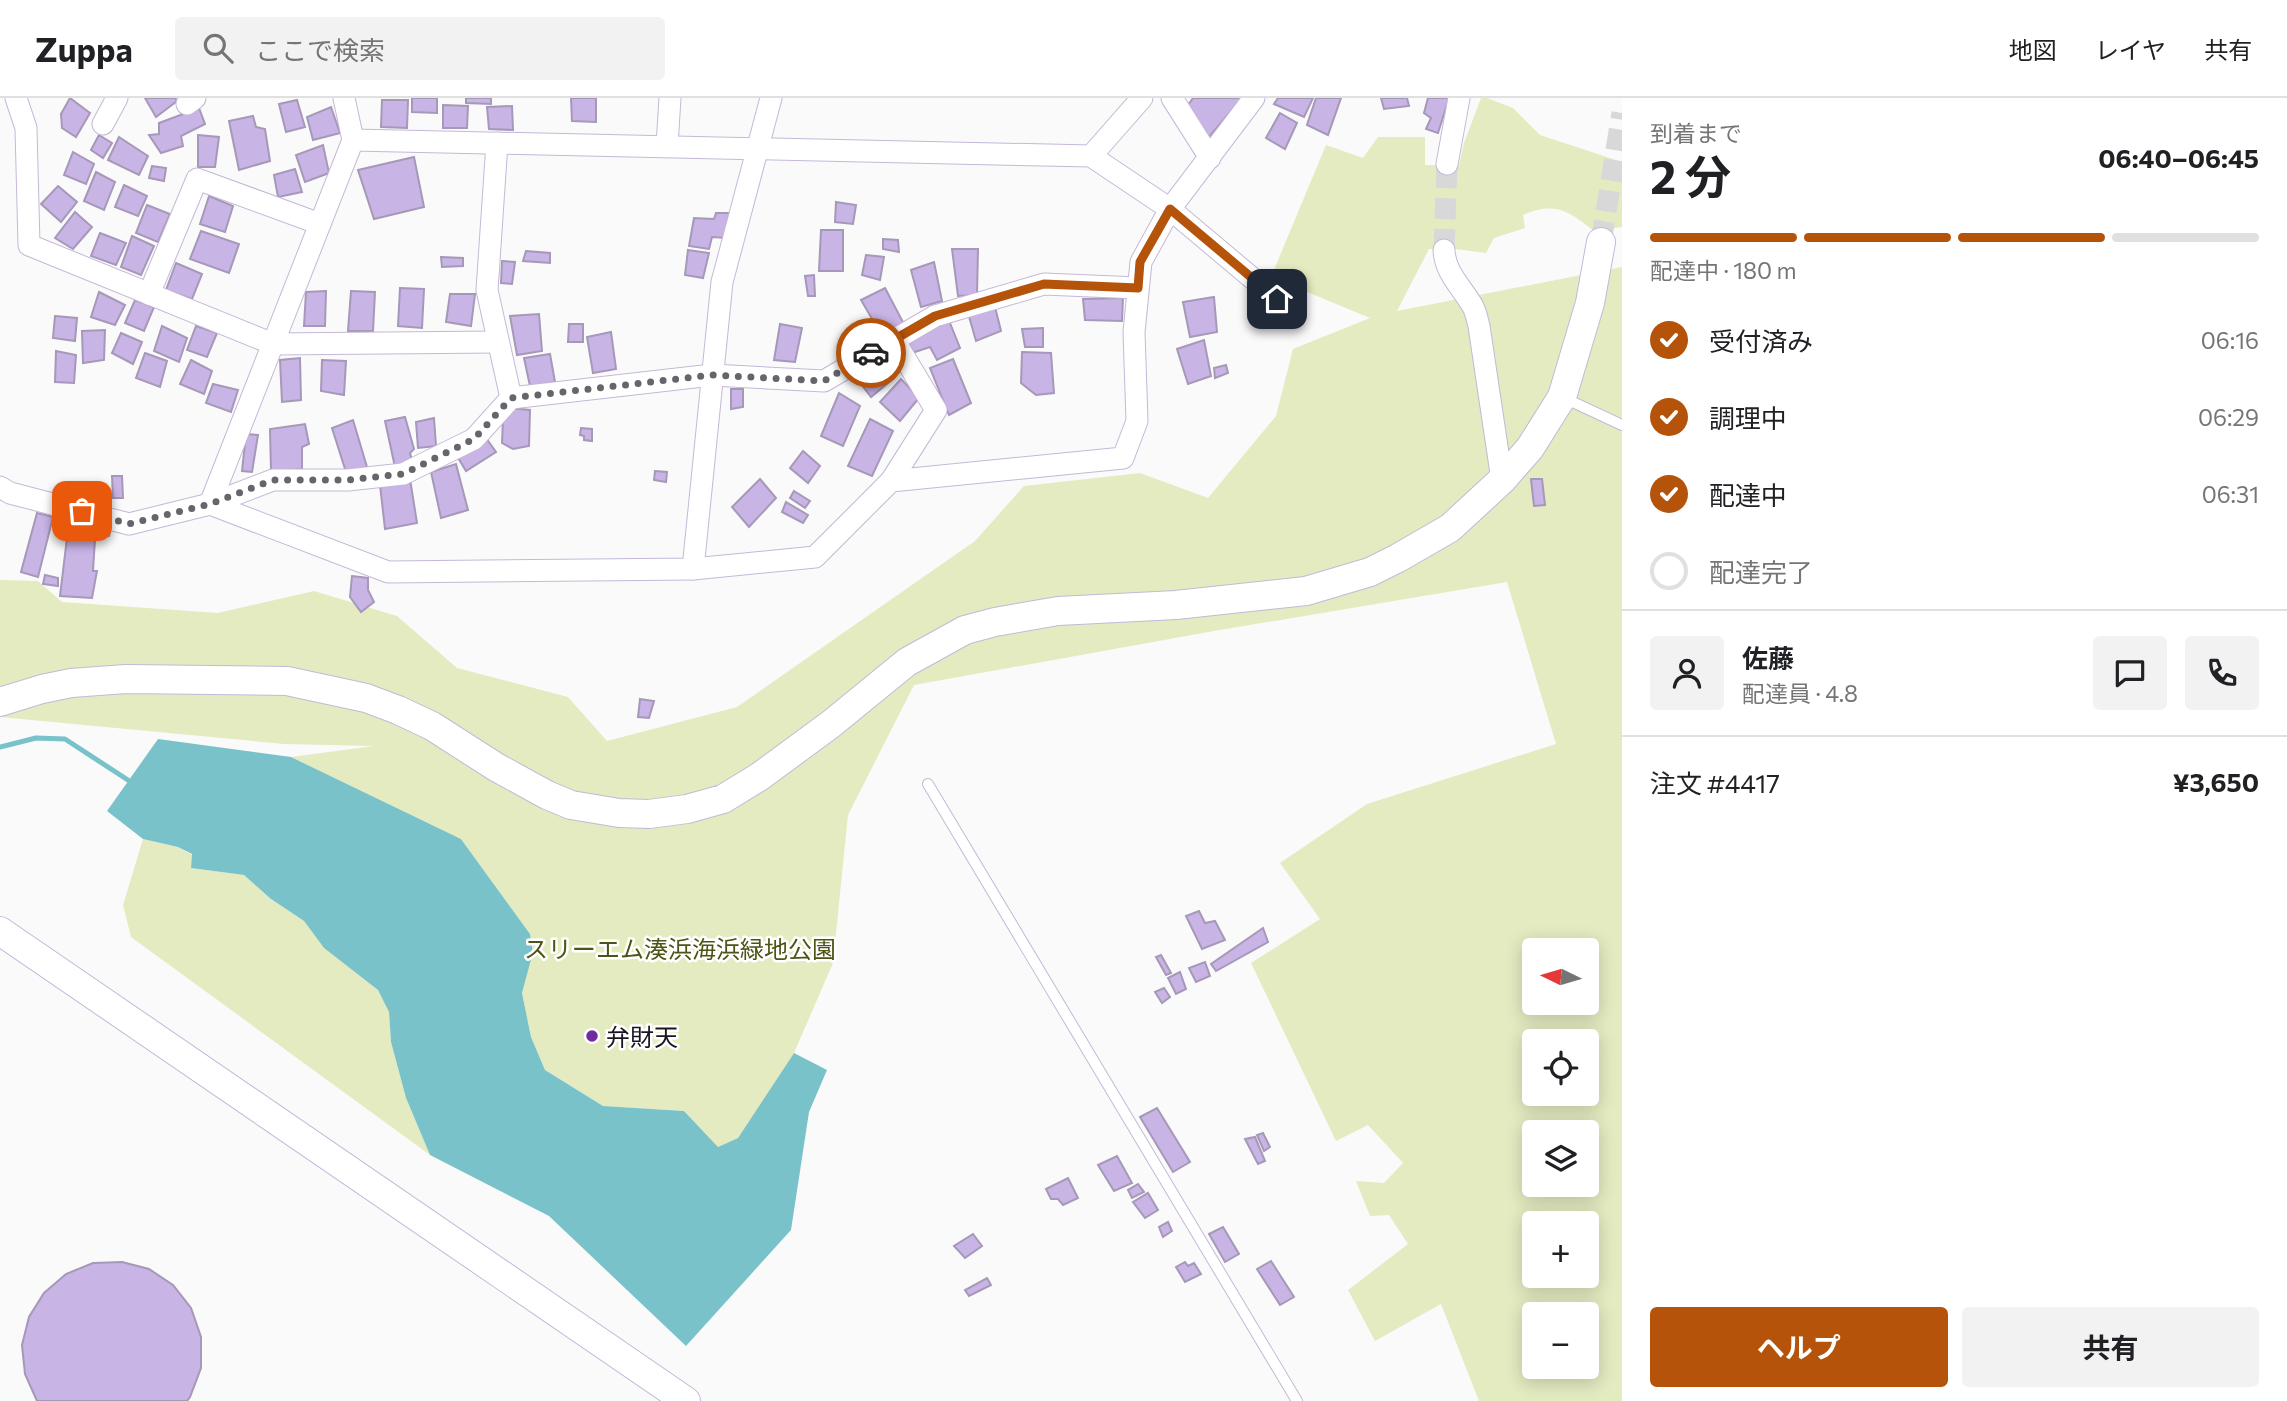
<!DOCTYPE html>
<html lang="ja">
<head>
<meta charset="utf-8">
<style>
	:root { --surface:#fff; --page:#f2f2f2; --text:#202124; --muted:#757577; --line:#e0e0e0; --accent:#b45309 }
	body { margin:0; font-family:Commissioner,"Noto Sans JP",sans-serif; background:var(--page); color:var(--text); height:100vh; display:flex; flex-direction:column; font-size:26px; white-space:nowrap }
	* { box-sizing:border-box; margin:0 }
	p { font-size:23px; color:var(--muted) }
	.icon { flex:none; width:38px; height:38px; fill:none; stroke:currentColor; stroke-width:2; stroke-linecap:round; stroke-linejoin:round }
	.map { position:relative; flex:1; overflow:hidden }
	.sheet { display:flex; flex-direction:column; background:var(--surface); width:665px }
	.sheet>* { flex:none }
	.needle { width:46px; rotate:275deg }
	.tools { position:absolute; left:1522px; top:840px; display:grid; gap:14px }
	.tools a { display:grid; place-items:center; width:77px; height:77px; border-radius:7px; background:var(--surface); box-shadow:0 4px 18px #0003; font-size:35px }
	.pin { position:absolute; display:grid; place-items:center; width:60px; height:60px; color:#fff; margin:-30px; border-radius:14px; box-shadow:0 4px 10px #0006 }
	.courier { position:absolute; display:grid; place-items:center; width:70px; height:70px; margin:-35px; border:5px solid #b45309; border-radius:50%; background:#fff; color:#222; box-shadow:0 2px 9px #0007 }
	.summary em { font-style:normal; font-weight:700 }
	.summary div { display:flex; flex-direction:column-reverse }
	.summary { display:flex; align-items:center; justify-content:space-between; height:119px; padding:0 28px }
	h1 { font-size:46px; font-weight:700; line-height:52px }
	.bar { display:grid; grid-template-columns:repeat(4,1fr); gap:10px 7px; align-content:center; height:84px; padding:0 28px }
	.bar i { height:9px; border-radius:5px; background:var(--line) }
	.bar .selected { background:var(--accent) }
	.bar p { grid-column:span 4 }
	.line { display:flex; align-items:center; gap:18px; padding:0 28px; border-top:2px solid var(--line) }
	.line div { flex:1 }
	.round { display:grid; place-items:center; flex:none; width:74px; height:74px; border-radius:7px; background:var(--page) }
	ol { padding:0 28px; list-style:none }
	li { display:flex; align-items:center; gap:21px; height:77px }
	li p { margin-inline-start:auto }
	li .icon { padding:7px; border-radius:50%; background:var(--accent); color:#fff; stroke-width:4 }
	li:last-child { color:var(--muted) }
	li i { width:38px; height:38px; border:4px solid var(--line); border-radius:50% }
	.primary-button { display:flex; gap:14px; margin-top:auto; padding:14px 28px }
	.primary-button a { flex:1; height:80px; border-radius:7px; background:var(--accent); color:#fff; font-size:28px; font-weight:700; line-height:80px; text-align:center }
	.primary-button a+a { background:var(--page); color:var(--text) }
	header { display:flex; align-items:center; gap:42px; box-sizing:border-box; height:98px; padding:0 35px; background:var(--surface); border-bottom:2px solid var(--line) }
	header strong { font-size:33px }
	nav { display:flex; gap:38px; margin-inline-start:auto; font-size:24px }
	.search { width:490px; height:63px; background:var(--page); display:flex; align-items:center; gap:18px; box-sizing:border-box; padding:0 24px; border-radius:7px; color:var(--muted); font-size:26px }
	main { display:flex; flex:1; min-height:0 }
	.map>svg:first-child { display:block }
	.green { fill:#e4ebc1; fill-rule:evenodd }
	.water { fill:#79c2c9 }
	.lines { fill:none; stroke-linecap:round; stroke-linejoin:round }
	.stream { stroke:#79c2c9; stroke-width:5 }
	.building { fill:#c9b4e6; stroke:#a598b8; stroke-width:2 }
	.street-tunnel { stroke:#d8d8d9; stroke-width:21; stroke-dasharray:21 10; stroke-linecap:butt }
	.lane-casing { stroke:#c5b8d8; stroke-width:12 }
	.street-casing { stroke:#c5b8d8; stroke-width:23 }
	.secondary-casing { stroke:#c5b8d8; stroke-width:30 }
	.lane { stroke:#fff; stroke-width:10 }
	.street { stroke:#fff; stroke-width:21 }
	.secondary { stroke:#fff; stroke-width:28 }
	.done { stroke:#68646c; stroke-width:7; stroke-dasharray:0 12.6 }
	.route { stroke:#b45309; stroke-width:9 }
	.poi-dot { fill:#712ca0; stroke:#fff; stroke-width:2.5 }
	.labels { text-anchor:middle; dominant-baseline:central; stroke-width:5; stroke-linejoin:round; paint-order:stroke }
	.park-label { font-size:24px; fill:#4e5416; stroke:#fff }
	.poi-label { font-size:24px; fill:#191420; stroke:#fff; text-anchor:start }
</style>
</head>
<body>
<header>
<strong>Zuppa</strong>
<div class="search"><svg class="icon" aria-label="search" viewBox="0 0 24 24"><circle cx="10" cy="10" r="6"/><path d="M15 15l6 6"/></svg>ここで検索</div>
<nav><a>地図</a><a>レイヤ</a><a>共有</a></nav>
</header>
<main>
<div class="map">
<svg width="1622" height="1303" viewBox="0 0 1622 1303">
	<rect width="100%" height="100%" fill="#fafafa"/>
	<g class="green">
		<path d="M1481,0h6l26,10 27,27 82,27v65l-28,4c-25,-20 -39,-30 -71,-16l2,13 -31,10 -8,15 -31,-4h-26l-32,62 225,-44v1134h-143l-38,-97 -66,37 -27,-51 60,-46 -19,-29 -19,1 -14,-35 28,2 19,-20 -35,-38 -32,16 -85,-178 69,-44 -40,-56 87,-59 189,-60 -49,-162 -293,49 -300,54 -66,130 -15,148 -39,90 -56,85 -20,9 -34,-36 -81,-5 -58,-36 -14,-33 -9,-44 11,-44 -3,-15 -69,-95 -170,-82 83,-11 -90,-2 -284,-27v-137l38,1 24,21 156,11 96,-22 83,25 60,52 111,29 39,44 130,-34 238,-166 49,-55 116,-13 68,25 68,-82 17,-67 77,-31 -99,-41 55,-132 37,13 15,-21h47v28h34l5,-22zM1535,852h52v53h-52zM1535,943h52v53h-52zM1535,1034h52v53h-52zM1535,1125h52v53h-52zM1535,1216h52v53h-52z"/>
		<path d="M143,741l35,8 14,8 -1,13 53,7 27,24 33,22 20,27 54,42 11,21 2,31 15,56 24,57 -299,-218 -8,-32z"/>
	</g>
	<path class="water" d="M158,641l133,18 170,82 69,95 3,18 -11,41 9,44 14,33 58,36 81,5 34,36 20,-9 56,-85 33,17 -18,42 -18,118 -105,116 -137,-130 -119,-61 -24,-57 -15,-56 -2,-30 -11,-22 -54,-42 -20,-27 -33,-22 -27,-24 -53,-7 1,-14 -14,-7 -35,-8 -36,-28z"/>
	<g class="lines">
		<path class="stream" d="M0,649l36,-9 29,1 69,45"/>
	</g>
	<g class="building">
		<path d="M70,0l20,15 -14,24 -14,-9 -1,-14z"/>
		<path d="M145,0h30l2,3 -21,16z"/>
		<path d="M412,0h25v15l-25,-1z"/>
		<path d="M466,0h25v6l-25,-1z"/>
		<path d="M571,0h25v24l-24,-1z"/>
		<path d="M1193,0h49l-33,39 -23,-29z"/>
		<path d="M1278,0h35l-9,19 -30,-13z"/>
		<path d="M1316,0h25l-13,37 -21,-10z"/>
		<path d="M1381,0h26l2,8 -25,3z"/>
		<path d="M1428,0h21l-11,35 -12,-4 5,-11 -7,-5z"/>
		<path d="M297,2l8,27 -19,5 -7,-28z"/>
		<path d="M382,2h26l-1,28 -26,-1z"/>
		<path d="M443,7l25,1 -1,22h-24z"/>
		<path d="M512,8l1,24 -24,-1 -2,-22z"/>
		<path d="M331,9l9,26 -27,7 -6,-23z"/>
		<path d="M199,10l6,16 -24,12 2,10 -22,7 -12,-18 10,-1v-11z"/>
		<path d="M1280,15l17,10 -12,26 -19,-11z"/>
		<path d="M253,18l3,11 9,2 5,32 -31,9 -10,-49z"/>
		<path d="M99,37l13,8 -9,15 -12,-8z"/>
		<path d="M198,37l21,2 -4,30h-17z"/>
		<path d="M119,39l29,19 -9,19 -31,-15z"/>
		<path d="M323,47l6,28 -24,9 -9,-27z"/>
		<path d="M73,54l21,12 -8,20 -22,-9z"/>
		<path d="M414,59l10,50 -50,12 -16,-49z"/>
		<path d="M152,68l14,2 -2,13 -15,-3z"/>
		<path d="M295,71l7,23 -24,5 -4,-22z"/>
		<path d="M96,74l19,10 -11,28 -20,-9z"/>
		<path d="M124,87l23,11 -9,20 -23,-9z"/>
		<path d="M58,88l19,16 -16,20 -20,-18z"/>
		<path d="M209,98l24,10 -8,26 -25,-8z"/>
		<path d="M836,104l20,3 -3,19 -18,-2z"/>
		<path d="M147,107l23,9 -12,28 -22,-9z"/>
		<path d="M75,114l17,15 -19,22 -18,-11z"/>
		<path d="M716,115h13l-3,25 -14,-1 -3,12 -20,-3 5,-28 20,1z"/>
		<path d="M821,132h22v41h-24z"/>
		<path d="M201,133l38,13 -10,29 -39,-14z"/>
		<path d="M100,135l26,10 -10,22 -25,-9z"/>
		<path d="M132,138l22,10 -13,29 -20,-8z"/>
		<path d="M883,141l15,1 1,12 -16,-3z"/>
		<path d="M952,151h26l-1,46 -19,1z"/>
		<path d="M688,152l21,3 -6,25 -18,-3z"/>
		<path d="M526,153l24,2v10l-27,-2z"/>
		<path d="M866,157l18,2 -4,23 -18,-5z"/>
		<path d="M441,159l22,1v8l-21,1z"/>
		<path d="M502,163l13,1 -3,22 -11,-1z"/>
		<path d="M934,164l8,39 -21,6 -10,-37z"/>
		<path d="M176,165l26,11 -10,25 -26,-9z"/>
		<path d="M814,177l1,21h-7l-3,-20z"/>
		<path d="M400,190l24,1 -2,39 -24,-2z"/>
		<path d="M885,190l19,36 -22,12 -21,-36z"/>
		<path d="M326,193l-1,35h-21l2,-34z"/>
		<path d="M351,193l24,1 -2,39h-25z"/>
		<path d="M99,194l26,13 -10,20 -24,-8z"/>
		<path d="M450,196h25l-4,32 -25,-4z"/>
		<path d="M1214,199l3,35 -27,5 -7,-35z"/>
		<path d="M1123,200l-1,23 -37,-1 -2,-21z"/>
		<path d="M135,202l19,7 -10,24 -19,-8z"/>
		<path d="M995,209l6,24 -25,10 -8,-28z"/>
		<path d="M539,216l3,37 -25,4 -7,-39z"/>
		<path d="M55,218l22,2 -2,23 -22,-3z"/>
		<path d="M948,220l12,30 -23,12 -7,-13 -18,6 -7,-14z"/>
		<path d="M569,226h14v18h-15z"/>
		<path d="M780,226l22,4 -7,34 -21,-2z"/>
		<path d="M162,228l25,12 -8,24 -25,-11z"/>
		<path d="M196,228l21,7 -10,24 -20,-7z"/>
		<path d="M1043,230v19h-18l-3,-18z"/>
		<path d="M105,232l-1,30 -21,3 -1,-32z"/>
		<path d="M611,234l5,37 -23,4 -6,-36z"/>
		<path d="M121,235l21,9 -9,22 -21,-11z"/>
		<path d="M1204,242l7,36 -23,8 -11,-35z"/>
		<path d="M56,253l20,4 -2,28 -19,-1z"/>
		<path d="M1022,254l29,1 3,40 -18,2 -15,-12z"/>
		<path d="M145,255l22,8 -7,26 -24,-9z"/>
		<path d="M550,256l5,28 -25,4 -6,-28z"/>
		<path d="M880,259l14,21 -23,19 -16,-21z"/>
		<path d="M300,260l1,42 -19,2 -2,-42z"/>
		<path d="M953,261l18,44 -22,12 -19,-47z"/>
		<path d="M191,262l21,11 -8,23 -24,-10z"/>
		<path d="M322,262l24,1 -2,34 -23,-4z"/>
		<path d="M1226,267l2,8 -13,5 -1,-10z"/>
		<path d="M901,281l18,19 -19,23 -20,-19z"/>
		<path d="M213,286l25,6 -7,22 -25,-9z"/>
		<path d="M731,291h12v18l-12,2z"/>
		<path d="M839,295l21,13 -17,40 -22,-10z"/>
		<path d="M510,310l20,2 -1,36 -16,3 -11,-6 1,-24z"/>
		<path d="M405,319l9,32 -4,4 3,11 -18,3 -10,-46z"/>
		<path d="M434,320l2,28 -18,2 -2,-26z"/>
		<path d="M870,321l23,12 -21,45 -24,-10z"/>
		<path d="M353,322l14,47 -21,5 -14,-44z"/>
		<path d="M305,326l4,20 -7,3v22l-31,2 -1,-42z"/>
		<path d="M581,330l11,1v12l-8,-1v-4l-4,-1z"/>
		<path d="M246,336l12,1 -6,37 -10,-1z"/>
		<path d="M486,340l10,14 -30,19 -9,-15z"/>
		<path d="M803,353l17,15 -12,17 -18,-15z"/>
		<path d="M456,366l12,46 -27,8 -10,-46z"/>
		<path d="M655,373l12,1 -1,10 -12,-2z"/>
		<path d="M112,378h10l1,22h-10z"/>
		<path d="M410,381l7,44 -32,6 -5,-44z"/>
		<path d="M760,381l16,19 -27,29 -17,-20z"/>
		<path d="M1531,381h11l3,26 -11,1z"/>
		<path d="M794,393l16,10 -5,7 -15,-10z"/>
		<path d="M786,404l22,13 -5,8 -21,-11z"/>
		<path d="M37,415l16,4 -15,60 -17,-5z"/>
		<path d="M69,423l17,2 1,13 8,3 -2,32h4l-5,27 -32,-2z"/>
		<path d="M91,426l20,3 -2,9 -19,-2z"/>
		<path d="M45,477l13,3v8l-15,-2z"/>
		<path d="M352,478l16,2v12l6,12 -13,10 -11,-15z"/>
		<path d="M640,601l14,2 -5,17 -11,-1z"/>
		<path d="M1199,813l6,12 10,-2 10,19 -23,9 -16,-33z"/>
		<path d="M1263,830l5,14 -52,29 -5,-7z"/>
		<path d="M1161,857l10,18 -5,2 -10,-18z"/>
		<path d="M1205,864l5,14 -14,6 -7,-14z"/>
		<path d="M1180,874l6,17 -10,5 -8,-16z"/>
		<path d="M1164,890l6,9 -8,6 -7,-11z"/>
		<path d="M1157,1010l33,54 -17,10 -33,-55z"/>
		<path d="M1263,1035l7,14 -6,4 -7,-16z"/>
		<path d="M1255,1039l10,24 -7,3 -13,-25z"/>
		<path d="M1117,1058l15,27 -18,8 -16,-26z"/>
		<path d="M1068,1080l10,20 -15,7 -5,-6h-7l-5,-10z"/>
		<path d="M1138,1086l6,8 -12,6 -4,-8z"/>
		<path d="M1148,1095l10,17 -13,8 -12,-16z"/>
		<path d="M1168,1124l4,9 -9,6 -4,-10z"/>
		<path d="M1223,1129l16,27 -14,8 -16,-28z"/>
		<path d="M973,1136l9,12 -17,12 -11,-12z"/>
		<path d="M1271,1163l23,36 -14,8 -23,-36z"/>
		<path d="M122,1164l27,7 24,16 18,23 10,29v31l-11,29 -3,4h-150l-12,-27 -3,-29 7,-28 15,-24 22,-19 27,-11z"/>
		<path d="M1185,1164l3,4 6,-3 7,11 -16,8 -9,-15z"/>
		<path d="M987,1180l4,7 -22,11 -4,-6z"/>
	</g>
	<g class="lines">
		<g class="street-tunnel">
			<path d="M1601,144l21,-129"/>
			<path d="M1444,152l3,-86"/>
		</g>
		<defs>
			<g id="lane">
				<path d="M1562,299l60,28"/>
				<path d="M928,686l369,617"/>
			</g>
			<g id="street">
				<path d="M16,0l10,30 3,117 244,99 225,-2"/>
				<path d="M1172,0l38,60"/>
				<path d="M187,6l8,-6"/>
				<path d="M103,26l14,-26"/>
				<path d="M353,42l738,16 79,53 107,90"/>
				<path d="M497,45l-10,147 24,108"/>
				<path d="M667,48l3,-48"/>
				<path d="M1091,58l51,-58"/>
				<path d="M1447,66l12,-66"/>
				<path d="M1444,152c1,23 17,36 28,55 4,6 5,14 7,21l23,154"/>
				<path d="M149,196l48,-115 123,45"/>
				<path d="M891,383l45,-71 -42,-70"/>
				<path d="M0,389l10,6 119,31 81,-20 63,-24h75l55,-6 71,-35 37,-41 201,-23 112,6 111,-65 109,-32 94,4"/>
				<path d="M210,406l178,68 305,-3 122,-12 76,-76 232,-23 14,-37 -3,-89 7,-70 29,-53 84,-111"/>
				<path d="M210,406l143,-364 -9,-42"/>
				<path d="M693,471l29,-287 49,-184"/>
			</g>
			<g id="secondary">
				<path d="M0,604l42,-13 29,-6 55,-4 161,2 79,17 32,12 34,16 64,41 51,28 24,10 48,8 30,1 38,-5 36,-10 36,-22 72,-53 76,-62 58,-32 30,-8 63,-11 118,-6 130,-14 64,-19 28,-14 52,-30 52,-48 28,-32 32,-51 28,-94 11,-61"/>
				<path d="M0,833l686,470"/>
			</g>
		</defs>
		<use href="#lane" class="lane-casing"/>
		<use href="#street" class="street-casing"/>
		<use href="#secondary" class="secondary-casing"/>
		<use href="#lane" class="lane"/>
		<use href="#street" class="street"/>
		<use href="#secondary" class="secondary"/>
	</g>
	<g class="lines">
		<path class="done" d="M82,413l47,13 81,-20 63,-24h75l55,-6 71,-35 37,-41 201,-23 112,6 47,-28"/>
		<path class="route" d="M871,255l64,-37 109,-32 94,4 2,-26 30,-53 107,90"/>
	</g>
	<circle class="poi-dot" cx="592" cy="938" r="7"/>
	<g class="labels">
		<g class="park-label">
			<text x="680" y="850">スリーエム湊浜海浜緑地公園</text>
		</g>
		<g class="poi-label">
			<text x="606" y="938">弁財天</text>
		</g>
	</g>
</svg>
<div class="tools">
<a><svg class="needle" viewBox="-14 -14 28 28"><path d="M0-13l5 13h-10z" fill="#e53935"/><path d="M0 13l5-13h-10z" fill="#757577"/></svg></a>
<a><svg class="icon" aria-label="locate" viewBox="0 0 24 24"><circle cx="12" cy="12" r="6"/><path d="M12 2v4M12 18v4M2 12h4M18 12h4"/></svg></a>
<a><svg class="icon" aria-label="layers" viewBox="0 0 24 24"><path d="M12 4l9 5-9 5-9-5zM3 14l9 5 9-5"/></svg></a>
<a>+</a>
<a>−</a>
</div>
<div class="pin" style="left:82px;top:413px;background:#ea580c"><svg class="icon" aria-label="bag" viewBox="0 0 24 24"><path d="M5 8h14l-1 12H6zM9 8a3 3 0 0 1 6 0"/></svg></div>
<div class="pin" style="left:1277px;top:201px;background:#1f2937"><svg class="icon" aria-label="home" viewBox="0 0 24 24"><path d="M3 11l9-7 9 7M6 9v11h12V9"/></svg></div>
<div class="courier" style="left:871px;top:255px"><svg class="icon" aria-label="car" viewBox="0 0 24 24"><path d="M5 17H2v-5l4-1 3-4h7l3 4 3 1v5h-3M9 17h6M6 11h13"/><circle cx="7" cy="17" r="2"/><circle cx="17" cy="17" r="2"/></svg></div>
</div>
<section class="sheet">
<div class="summary"><div><h1>2 分</h1><p>到着まで</p></div><em>06:40–06:45</em></div>
<div class="bar"><i class="selected"></i><i class="selected"></i><i class="selected"></i><i></i><p>配達中 · 180 m</p></div>
<ol>
<li><svg class="icon" aria-label="check" viewBox="0 0 24 24"><path d="M5 12l5 5 9-10"/></svg>受付済み<p>06:16</p></li>
<li><svg class="icon" aria-label="check" viewBox="0 0 24 24"><path d="M5 12l5 5 9-10"/></svg>調理中<p>06:29</p></li>
<li><svg class="icon" aria-label="check" viewBox="0 0 24 24"><path d="M5 12l5 5 9-10"/></svg>配達中<p>06:31</p></li>
<li><i></i>配達完了</li>
</ol>
<div class="line" style="height:126px"><a class="round"><svg class="icon" aria-label="person" viewBox="0 0 24 24"><circle cx="12" cy="8" r="4"/><path d="M4 21q1-7 8-7t8 7"/></svg></a><div><b>佐藤</b><p>配達員 · 4.8</p></div><a class="round"><svg class="icon" aria-label="chat" viewBox="0 0 24 24"><path d="M4 5h16v11H9l-5 4z"/></svg></a><a class="round"><svg class="icon" aria-label="phone" viewBox="0 0 24 24"><path d="M5 4h4l2 5-3 2q2 4 5 5l2-3 5 2v4C11 20 4 13 5 4z"/></svg></a></div>
<div class="line" style="height:91px"><div>注文 #4417</div><b>¥3,650</b></div>
<div class="primary-button"><a>ヘルプ</a><a>共有</a></div>
</section>
</main>
</body>
</html>
